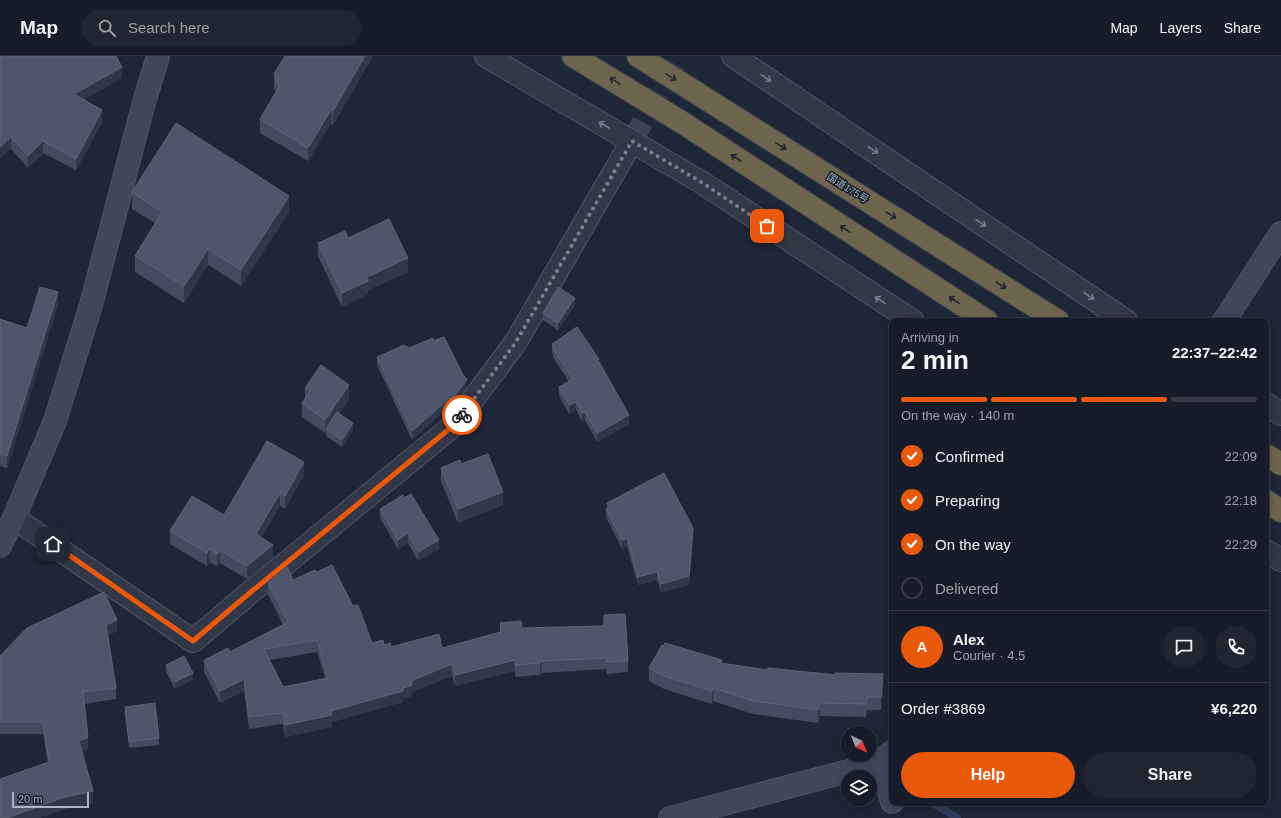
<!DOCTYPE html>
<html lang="en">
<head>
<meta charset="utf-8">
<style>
	:root { --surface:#161c29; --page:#1f2531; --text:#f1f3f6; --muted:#9ea1a8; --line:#353a46; --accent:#ea580c }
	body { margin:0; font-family:Helvetica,"Noto Sans JP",sans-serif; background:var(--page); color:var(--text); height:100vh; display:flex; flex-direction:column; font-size:15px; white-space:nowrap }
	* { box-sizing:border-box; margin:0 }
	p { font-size:13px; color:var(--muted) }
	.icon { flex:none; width:22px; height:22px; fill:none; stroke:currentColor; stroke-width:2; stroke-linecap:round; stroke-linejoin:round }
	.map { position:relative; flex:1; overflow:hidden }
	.panel { position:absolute; left:889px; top:262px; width:380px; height:488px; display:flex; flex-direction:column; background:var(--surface); border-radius:8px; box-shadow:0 2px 10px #0003,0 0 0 1px var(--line) }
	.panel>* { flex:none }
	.needle { width:26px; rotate:137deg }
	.buttons { position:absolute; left:841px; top:670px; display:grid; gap:8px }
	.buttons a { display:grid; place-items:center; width:36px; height:36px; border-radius:50%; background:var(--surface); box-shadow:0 2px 10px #0003,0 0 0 1px var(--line); font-size:20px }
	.scale { position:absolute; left:12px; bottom:10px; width:77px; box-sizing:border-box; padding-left:4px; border:2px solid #abb2c5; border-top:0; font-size:11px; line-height:14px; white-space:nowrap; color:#abb2c5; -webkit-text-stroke:3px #171e2c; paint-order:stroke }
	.pin { position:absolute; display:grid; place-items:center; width:34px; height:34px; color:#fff; margin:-17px; border-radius:8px; box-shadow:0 2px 6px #0006 }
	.courier { position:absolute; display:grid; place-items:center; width:40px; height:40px; margin:-20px; border:3px solid #ea580c; border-radius:50%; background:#fff; color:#222; box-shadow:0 1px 5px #0007 }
	.head em { font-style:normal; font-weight:600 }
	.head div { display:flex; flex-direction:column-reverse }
	.head { display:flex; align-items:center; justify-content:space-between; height:68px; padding:0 12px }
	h1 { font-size:26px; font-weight:600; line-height:30px }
	.bar { display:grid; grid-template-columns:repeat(4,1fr); gap:6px 4px; align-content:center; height:48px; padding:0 12px }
	.bar i { height:5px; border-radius:3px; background:var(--line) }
	.bar .selected { background:var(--accent) }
	.bar p { grid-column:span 4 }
	.line { display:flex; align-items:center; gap:10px; padding:0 12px; border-top:1px solid var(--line) }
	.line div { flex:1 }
	.round { display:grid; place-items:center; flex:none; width:42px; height:42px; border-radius:21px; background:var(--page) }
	ol { padding:0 12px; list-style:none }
	li { display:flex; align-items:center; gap:12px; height:44px }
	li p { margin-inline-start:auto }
	li .icon { padding:4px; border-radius:50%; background:var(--accent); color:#fff; stroke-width:4 }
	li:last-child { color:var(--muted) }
	li i { width:22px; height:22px; border:2px solid var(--line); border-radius:50% }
	.cta { display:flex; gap:8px; margin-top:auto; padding:8px 12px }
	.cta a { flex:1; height:46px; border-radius:24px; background:var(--accent); color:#fff; font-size:16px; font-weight:600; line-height:46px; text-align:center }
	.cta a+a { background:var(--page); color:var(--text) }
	header { display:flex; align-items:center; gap:24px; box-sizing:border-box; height:56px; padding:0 20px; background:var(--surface); border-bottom:1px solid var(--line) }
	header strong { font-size:19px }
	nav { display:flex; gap:22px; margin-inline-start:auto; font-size:14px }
	.search { width:280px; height:36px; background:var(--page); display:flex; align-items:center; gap:10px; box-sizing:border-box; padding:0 14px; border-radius:22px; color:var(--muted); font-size:15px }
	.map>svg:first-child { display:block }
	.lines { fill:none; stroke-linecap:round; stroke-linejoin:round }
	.stream { stroke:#2f3d5d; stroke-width:8 }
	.street-tunnel { stroke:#3a4253; stroke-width:22; stroke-dasharray:22 11; stroke-linecap:butt }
	.street-casing { stroke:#4f5566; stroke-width:24 }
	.secondary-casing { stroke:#4f5566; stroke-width:24 }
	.highway-casing { stroke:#39404f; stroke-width:24 }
	.street { stroke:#323848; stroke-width:22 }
	.secondary { stroke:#3f475b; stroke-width:22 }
	.highway { stroke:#6e654e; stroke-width:22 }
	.wall { fill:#424b60; fill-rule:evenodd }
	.shaded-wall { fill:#2f374b }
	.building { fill:#4d566b; stroke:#5c6479; fill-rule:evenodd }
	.oneway { stroke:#20252f }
	.oneway2 { stroke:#757b8d }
	.done { stroke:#7a8193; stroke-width:4; stroke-dasharray:0 7.2 }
	.route { stroke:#ea580c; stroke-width:5 }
	.labels { text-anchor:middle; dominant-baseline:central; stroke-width:3; stroke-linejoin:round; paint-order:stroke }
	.street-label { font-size:10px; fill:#abb2c5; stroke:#171e2c }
</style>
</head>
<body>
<header>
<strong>Map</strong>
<div class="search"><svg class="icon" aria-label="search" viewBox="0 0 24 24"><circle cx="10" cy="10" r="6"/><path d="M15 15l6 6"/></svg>Search here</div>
<nav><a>Map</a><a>Layers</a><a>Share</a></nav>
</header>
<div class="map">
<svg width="1281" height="762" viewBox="0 0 1281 762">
	<rect width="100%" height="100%" fill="#1e2637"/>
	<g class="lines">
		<path class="stream" d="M936,749l21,13"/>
		<path class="street-tunnel" d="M632,85l47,-85"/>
		<defs>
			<g id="street">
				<path d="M486,0l215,126 212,139"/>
				<path d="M733,0l393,265"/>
				<path d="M1266,348l15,10"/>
				<path d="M14,462l179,123 53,-45 208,-171 62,-83 116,-201"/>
				<path d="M1266,495l15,9"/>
			</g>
			<g id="secondary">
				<path d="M1224,265l57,-88"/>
				<path d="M0,490l14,-28 41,-97 36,-116 52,-199 15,-50"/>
				<path d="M875,708l14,27 3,11"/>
				<path d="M670,762l205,-54 17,-12"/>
			</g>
			<g id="highway">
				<path d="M573,0l110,67 304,198"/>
				<path d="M638,0l420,265"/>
				<path d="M1266,399l15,9"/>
				<path d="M1266,445l15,10"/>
			</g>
		</defs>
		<use href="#street" class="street-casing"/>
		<use href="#secondary" class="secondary-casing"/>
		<use href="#highway" class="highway-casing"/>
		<use href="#street" class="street"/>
		<use href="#secondary" class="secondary"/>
		<use href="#highway" class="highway"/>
	</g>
	<g class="wall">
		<path d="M0,0l122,22 -38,21 18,23 -26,48 -33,-17 -15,15 -17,-19z"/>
		<path d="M373,0l-40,69 -2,-1 -23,37 -48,-28v-14l16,-27 -2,-4v-14z"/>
		<path d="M132,136l157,20 -48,74 -33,-21 -24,38 -49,-31v-16l20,-33 -23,-14z"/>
		<path d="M348,182l60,34 -40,18v4l-26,13 -24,-51v-13z"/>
		<path d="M58,248l-51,164 -7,-2v-147l27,9z"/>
		<path d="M575,249l-17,25 -15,-10v-7z"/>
		<path d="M433,285l34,46 -15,20 -2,-1 -38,34 -35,-75v-8z"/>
		<path d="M552,288l47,19 30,61 -32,18 -12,-22 -3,1 -6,-11 -7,4 -10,-18v-9l10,-5 -16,-25v-3l-1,-1z"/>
		<path d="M305,332l44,11 -10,15 14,16 -11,17 -16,-11v-4l-1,1 -23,-16v-14l3,-5z"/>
		<path d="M461,408l42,41 -45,18 -17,-42v-13z"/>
		<path d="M304,419l-19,34 -5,-3 -19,32 12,20 -26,21 -27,-16 -3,4 -7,-5 -3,4 -37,-22v-13l54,-16z"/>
		<path d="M607,447l86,33 -4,49 -28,7 -4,-12 -19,5 -11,-39 -5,3 -16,-32v-8h1z"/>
		<path d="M380,453l59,40 -21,12 -10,-18 -10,6 -18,-31z"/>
		<path d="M317,516l55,71 12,2 7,2 51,1 58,-16v-9l22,5 82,-2v-11l24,46v11l-21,2 -1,-5 -64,4 -2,2 -25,2v-6l-60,15 -3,-10 -40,16v4l-9,3v3l-71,20v5l-47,10 -2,-13 -34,5 -5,-38 -24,12 -16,-31v-12l26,-8 53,-27 -15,-31v-11l25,-3zM317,596l8,26 -42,9 -13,-27z"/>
		<path d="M117,575l-9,4 8,53v11l-32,5 4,45 -6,2 11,52 -31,7 -23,8h-39l48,-55 -5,-29h-43v-78z"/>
		<path d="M722,607l45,7 68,5v-2l48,14 -2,23h-14l-1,7 -46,-1 -2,7 -65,-9 -40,-13 -1,3 -48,-15 -15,-8v-13z"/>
		<path d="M166,609l27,14 -18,10 -9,-17z"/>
		<path d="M125,651l34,31v7l-30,3 -4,-34z"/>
	</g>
	<g class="shaded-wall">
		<path d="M365,0h8l-40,69v-14z"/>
		<path d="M122,11v11l-48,27v-11z"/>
		<path d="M102,54v12l-26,48v-11z"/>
		<path d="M331,54v14l-23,37v-13z"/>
		<path d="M11,81v12l-11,9v-11z"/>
		<path d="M43,85v12l-15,15v-12z"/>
		<path d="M289,140v16l-48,74v-16z"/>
		<path d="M208,193v16l-24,38v-17z"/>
		<path d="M408,202v14l-40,18v4l-26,13v-14l25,-16z"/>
		<path d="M58,236v12l-51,164v-12z"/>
		<path d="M575,242v7l-17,25v-7z"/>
		<path d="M467,323v8l-15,20v-8z"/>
		<path d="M349,329v14l-22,31 -1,-1v3l-1,1v-13z"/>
		<path d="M450,342v8l-38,34v-9z"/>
		<path d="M576,346v8l-7,4v-9z"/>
		<path d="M585,356v8l-3,1v-8z"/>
		<path d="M629,359v9l-32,18v-9z"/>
		<path d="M353,367v7l-11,17v-7z"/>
		<path d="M304,406v13l-19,34v-13z"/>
		<path d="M503,436v13l-45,18v-14z"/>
		<path d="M280,437v13l-24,41v-13z"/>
		<path d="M693,472v8l-4,49 -28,7v-8z"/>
		<path d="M408,477v10l-10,6v-9z"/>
		<path d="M627,482v8l-5,3v-9z"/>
		<path d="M439,484v9l-21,12v-9z"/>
		<path d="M273,489v13l-26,21v-13z"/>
		<path d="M210,493v13l-3,4v-13z"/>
		<path d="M220,494v13l-3,4v-13z"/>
		<path d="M657,516v8l-19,5v-8z"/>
		<path d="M117,564v11l-11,5v-11z"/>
		<path d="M515,604v11l-60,15v-11z"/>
		<path d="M542,605v12l-2,2v-12z"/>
		<path d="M452,608v12l-40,16v4l-9,3v3l-71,20v5l-47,10v-12l118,-37 8,-7z"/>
		<path d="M193,617v6l-18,10v-7z"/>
		<path d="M883,618v13l-2,23v-13z"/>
		<path d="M244,623v12l-24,12v-12z"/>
		<path d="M713,632v13l-1,3v-13z"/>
		<path d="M820,647v13l-2,7v-13z"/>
		<path d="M88,681v12l-9,4v-12z"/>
		<path d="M93,735v12l-31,7 -23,8h-32l55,-20z"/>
	</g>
	<g class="building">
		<path d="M0,0h116l6,11 -48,27 28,16 -26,49 -33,-18 -15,15 -17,-19 -11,10z"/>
		<path d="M285,0h80l-32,55 -2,-1 -23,38 -48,-29 19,-32 -5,-13z"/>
		<path d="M176,67l113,73 -48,74 -33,-21 -24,37 -49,-30 27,-44 -30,-20z"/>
		<path d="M389,163l19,39 -41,19 1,4 -26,12 -24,-50 27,-12 3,7z"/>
		<path d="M40,231l18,5 -51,164 -7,-2v-135l27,9z"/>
		<path d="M558,231l17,11 -17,25 -15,-10z"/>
		<path d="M577,271l22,32 -1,1 31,55 -32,18 -12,-21 -3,1 -6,-11 -7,3 -10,-18 14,-8 -20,-30 1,-1 -2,-4z"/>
		<path d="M444,281l19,38 4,4 -15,20 -2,-1 -38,33 -35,-74 27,-12 5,3 24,-10v3z"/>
		<path d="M321,309l28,20 -24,35 -23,-17 8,-12 -5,-3z"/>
		<path d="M337,356l16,11 -11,17 -16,-11z"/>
		<path d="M267,385l37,21 -19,34 -5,-3 -24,41 17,11 -26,21 -27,-16 -3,4 -7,-5 -3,4 -37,-22 22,-35 32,19z"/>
		<path d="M488,398l15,38 -45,17 -17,-41 19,-8 1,4z"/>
		<path d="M664,417l29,55 -4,48 -28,8 -4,-12 -19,5 -11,-39 -5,2 -16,-31 3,-2 -2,-4z"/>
		<path d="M411,438l28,46 -21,12 -10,-19 -10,7 -18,-31 23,-14 1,3z"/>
		<path d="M332,509l21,41 5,-1 14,38 11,-3 1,5 6,-2 1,4 48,-13 3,14 59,-16 -1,-9 21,-2 1,7 82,-2v-11l21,-1 3,47 -21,1 -1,-4 -64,3 -2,2 -25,2v-5l-60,15 -3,-11 -41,17 1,4 -9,3v3l-72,20 1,4 -47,10 -2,-12 -34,4 -5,-38 -24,12 -16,-31 24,-12 2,4 58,-30 -20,-39 19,-16 6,13 22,-10 2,2zM317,584l11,38 -45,9 -19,-38z"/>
		<path d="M104,536l13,28 -11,5 10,63 -33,4 5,45 -9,4 14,50 -31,7 -55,20h-7v-39l49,-17 -6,-40h-43v-66l27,-28z"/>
		<path d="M665,587l57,17 -1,3 46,7 1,-2 68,7 -1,-2 48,1 -2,23h-14l-1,7 -46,-1 -2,7 -65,-9 -40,-13 -1,3 -48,-15 -15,-8 13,-23 2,1z"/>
		<path d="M184,600l9,17 -18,9 -9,-17z"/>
		<path d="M155,647l4,35 -30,4 -4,-35z"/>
	</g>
	<defs><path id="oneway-shaft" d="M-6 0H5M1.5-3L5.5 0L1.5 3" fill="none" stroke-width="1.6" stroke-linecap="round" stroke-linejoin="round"/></defs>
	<g class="oneway">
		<use href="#oneway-shaft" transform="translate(671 21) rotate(32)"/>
		<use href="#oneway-shaft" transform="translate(615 25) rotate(-149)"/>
		<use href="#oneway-shaft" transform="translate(781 90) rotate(32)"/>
		<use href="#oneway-shaft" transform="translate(736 102) rotate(-147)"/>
		<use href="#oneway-shaft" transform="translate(891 159) rotate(32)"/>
		<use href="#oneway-shaft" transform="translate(845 173) rotate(-147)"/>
		<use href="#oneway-shaft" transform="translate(1001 229) rotate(32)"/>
		<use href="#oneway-shaft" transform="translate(954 244) rotate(-147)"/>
	</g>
	<g class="oneway2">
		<use href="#oneway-shaft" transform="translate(766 22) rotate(34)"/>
		<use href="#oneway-shaft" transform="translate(604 69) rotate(-150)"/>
		<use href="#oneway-shaft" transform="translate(873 94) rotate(34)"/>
		<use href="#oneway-shaft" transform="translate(981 167) rotate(34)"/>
		<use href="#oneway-shaft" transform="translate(1089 240) rotate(34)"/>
		<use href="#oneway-shaft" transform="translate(880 244) rotate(-147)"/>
	</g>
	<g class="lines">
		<path class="done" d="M462,359l54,-73 116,-201 69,41 66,44"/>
		<path class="route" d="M53,488l140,97 53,-45 208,-171 8,-10"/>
	</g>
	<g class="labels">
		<g class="street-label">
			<text transform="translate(848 132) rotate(32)">国道175号</text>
		</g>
	</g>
</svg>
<div class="buttons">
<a><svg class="needle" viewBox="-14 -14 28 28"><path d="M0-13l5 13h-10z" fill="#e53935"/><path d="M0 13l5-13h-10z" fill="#9ea1a8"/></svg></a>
<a><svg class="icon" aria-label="layers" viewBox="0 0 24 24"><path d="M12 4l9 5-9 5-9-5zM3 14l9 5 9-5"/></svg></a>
</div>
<div class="scale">20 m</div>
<div class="pin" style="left:767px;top:170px;background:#ea580c"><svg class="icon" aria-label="bag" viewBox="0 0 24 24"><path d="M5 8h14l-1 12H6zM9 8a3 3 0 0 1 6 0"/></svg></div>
<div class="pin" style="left:53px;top:488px;background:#1f2937"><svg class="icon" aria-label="home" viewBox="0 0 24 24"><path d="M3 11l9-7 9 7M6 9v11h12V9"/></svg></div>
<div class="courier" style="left:462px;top:359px"><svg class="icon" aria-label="bike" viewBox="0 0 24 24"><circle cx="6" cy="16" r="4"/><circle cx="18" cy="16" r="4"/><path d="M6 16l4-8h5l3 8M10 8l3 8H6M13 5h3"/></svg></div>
<section class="panel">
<div class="head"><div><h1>2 min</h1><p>Arriving in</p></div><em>22:37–22:42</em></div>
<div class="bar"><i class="selected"></i><i class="selected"></i><i class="selected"></i><i></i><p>On the way · 140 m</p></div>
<ol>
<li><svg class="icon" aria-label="check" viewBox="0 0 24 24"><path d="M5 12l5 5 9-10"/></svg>Confirmed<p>22:09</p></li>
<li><svg class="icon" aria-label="check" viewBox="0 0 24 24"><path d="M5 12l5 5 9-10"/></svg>Preparing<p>22:18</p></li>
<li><svg class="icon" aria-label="check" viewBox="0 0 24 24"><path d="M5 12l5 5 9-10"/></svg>On the way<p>22:29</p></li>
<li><i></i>Delivered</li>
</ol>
<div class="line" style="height:72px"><b class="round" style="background:var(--accent);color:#fff">A</b><div><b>Alex</b><p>Courier · 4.5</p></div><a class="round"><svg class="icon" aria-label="chat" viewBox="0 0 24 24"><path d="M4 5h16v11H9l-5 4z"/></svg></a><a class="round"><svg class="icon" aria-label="phone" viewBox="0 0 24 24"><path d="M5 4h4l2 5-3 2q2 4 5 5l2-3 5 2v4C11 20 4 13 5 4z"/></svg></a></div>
<div class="line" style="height:52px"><div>Order #3869</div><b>¥6,220</b></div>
<div class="cta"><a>Help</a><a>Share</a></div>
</section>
</div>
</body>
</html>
